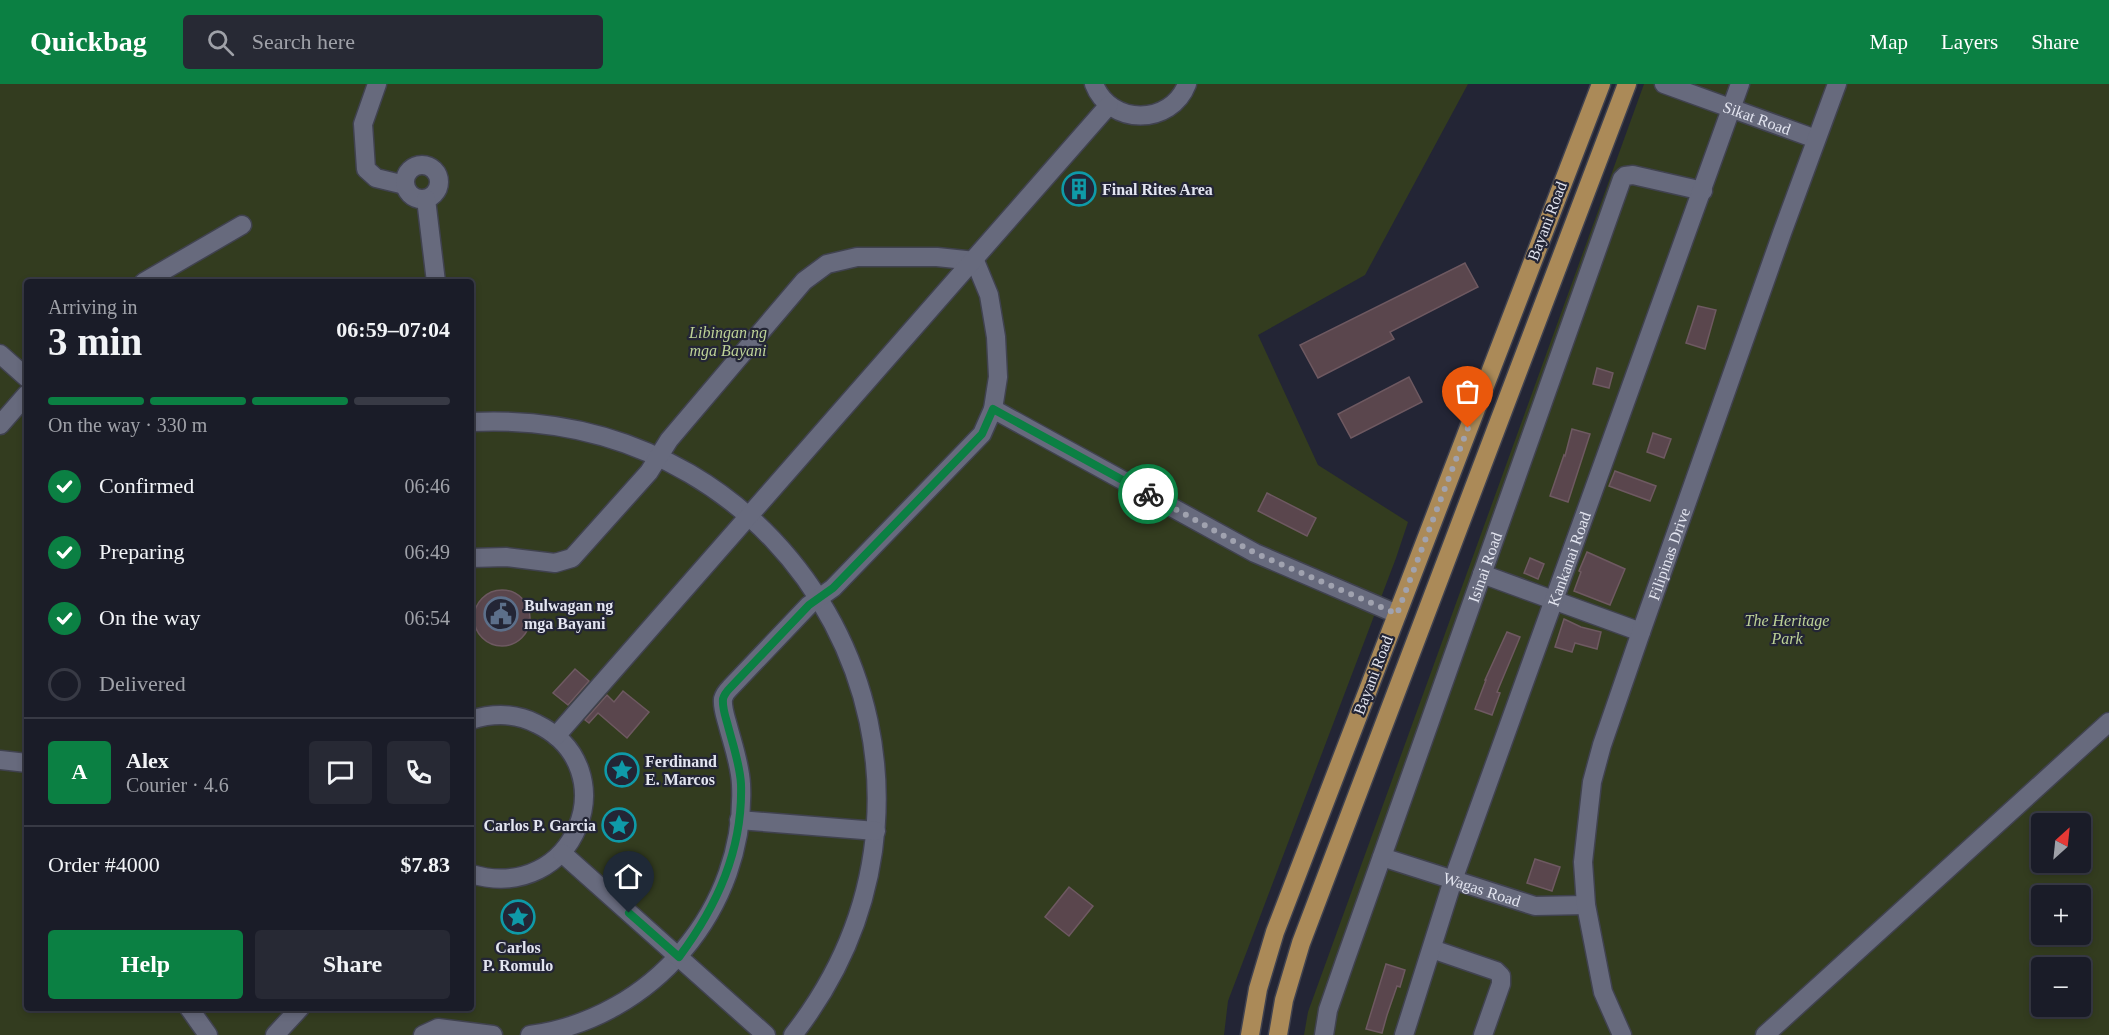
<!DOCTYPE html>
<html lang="en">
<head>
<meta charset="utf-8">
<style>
	:root { --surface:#1a1c28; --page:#272934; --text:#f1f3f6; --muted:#9fa1a8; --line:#383a45; --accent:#0b8043 }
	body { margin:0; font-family:Georgia,serif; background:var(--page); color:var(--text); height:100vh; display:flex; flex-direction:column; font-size:22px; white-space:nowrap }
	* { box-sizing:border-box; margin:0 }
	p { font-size:20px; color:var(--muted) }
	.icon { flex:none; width:33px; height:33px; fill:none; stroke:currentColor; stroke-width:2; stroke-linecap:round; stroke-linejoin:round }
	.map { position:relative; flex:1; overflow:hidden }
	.sheet { position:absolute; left:24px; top:195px; width:450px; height:732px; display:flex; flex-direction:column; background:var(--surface); border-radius:6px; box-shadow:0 3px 9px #0003,0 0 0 2px var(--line) }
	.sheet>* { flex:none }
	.needle { width:39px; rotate:27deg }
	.buttons { position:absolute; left:2031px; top:729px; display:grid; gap:12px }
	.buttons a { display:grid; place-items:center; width:60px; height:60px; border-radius:6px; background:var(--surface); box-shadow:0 3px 9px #0003,0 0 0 2px var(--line); font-size:30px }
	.pin { position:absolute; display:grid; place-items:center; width:51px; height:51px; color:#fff; margin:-62px -26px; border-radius:50% 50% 50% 0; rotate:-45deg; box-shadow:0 0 6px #0007 }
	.pin .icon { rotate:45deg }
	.courier { position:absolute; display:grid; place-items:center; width:60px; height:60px; margin:-30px; border:4px solid #0b8043; border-radius:50%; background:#fff; color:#222; box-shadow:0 2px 8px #0007 }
	.headline em { font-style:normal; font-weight:800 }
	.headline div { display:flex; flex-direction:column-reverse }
	.headline { display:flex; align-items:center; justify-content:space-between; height:102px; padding:0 24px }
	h1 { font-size:39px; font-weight:800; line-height:45px }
	.bar { display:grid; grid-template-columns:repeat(4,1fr); gap:9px 6px; align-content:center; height:72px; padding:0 24px }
	.bar i { height:8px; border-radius:4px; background:var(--line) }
	.bar .active { background:var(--accent) }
	.bar p { grid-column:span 4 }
	.line { display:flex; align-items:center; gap:15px; padding:0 24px; border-top:2px solid var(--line) }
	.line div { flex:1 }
	.round { display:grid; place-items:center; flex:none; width:63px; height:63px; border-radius:6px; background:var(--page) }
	ol { padding:0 24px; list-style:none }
	li { display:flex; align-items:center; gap:18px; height:66px }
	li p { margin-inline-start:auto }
	li .icon { padding:6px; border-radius:50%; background:var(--accent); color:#fff; stroke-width:4 }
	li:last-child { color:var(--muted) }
	li i { width:33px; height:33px; border:3px solid var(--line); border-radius:50% }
	.action { display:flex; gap:12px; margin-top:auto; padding:12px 24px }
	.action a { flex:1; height:69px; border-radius:6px; background:var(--accent); color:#fff; font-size:24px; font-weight:800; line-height:69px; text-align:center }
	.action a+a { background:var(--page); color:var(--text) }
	header { display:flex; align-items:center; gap:36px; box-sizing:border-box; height:84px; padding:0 30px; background:var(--accent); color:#fff }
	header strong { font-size:28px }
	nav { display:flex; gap:33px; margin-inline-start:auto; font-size:21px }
	.search { width:420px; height:54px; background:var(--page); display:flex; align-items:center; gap:15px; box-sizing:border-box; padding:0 21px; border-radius:6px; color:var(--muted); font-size:22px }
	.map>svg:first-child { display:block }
	.green { fill:#333c1f; fill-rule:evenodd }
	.building { fill:#5a464d; stroke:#6e5961; stroke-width:1.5 }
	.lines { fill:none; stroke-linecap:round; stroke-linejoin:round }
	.minor-casing { stroke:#40424f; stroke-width:21 }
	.major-casing { stroke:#40424f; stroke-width:21 }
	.minor { stroke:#676a7d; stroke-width:18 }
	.major { stroke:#ab8a58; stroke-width:18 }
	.done { stroke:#a0a2af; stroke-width:6; stroke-dasharray:0 10.8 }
	.route { stroke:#0b8043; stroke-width:8 }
	.labels { text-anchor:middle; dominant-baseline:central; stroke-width:4.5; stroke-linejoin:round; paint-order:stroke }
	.street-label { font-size:16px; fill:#e3e5f0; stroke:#232535 }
	.poi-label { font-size:16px; font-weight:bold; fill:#e3e5f0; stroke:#232535; text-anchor:start }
	.park-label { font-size:16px; font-style:italic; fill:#bdd297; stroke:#232535 }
</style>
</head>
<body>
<header>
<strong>Quickbag</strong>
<div class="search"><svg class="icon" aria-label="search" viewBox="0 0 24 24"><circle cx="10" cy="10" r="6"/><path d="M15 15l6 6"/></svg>Search here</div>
<nav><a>Map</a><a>Layers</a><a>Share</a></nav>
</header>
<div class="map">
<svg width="2109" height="951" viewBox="0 0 2109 951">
	<rect width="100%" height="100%" fill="#232535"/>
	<g class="green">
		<path d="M0,0h1468l-103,191 -107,60 60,130 90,57 -12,36 -168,443 -4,34h-1224zM27,198h444v726h-444z"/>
		<path d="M1644,0h465v951h-805l4,-23zM2042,740h38v38h-38zM2042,812h38v38h-38zM2042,884h38v38h-38z"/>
	</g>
	<g class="building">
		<path d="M1077,92l15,12 -11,14 -15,-12z"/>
		<path d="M1465,179l13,24 -88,45 4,7 -76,39 -18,-33z"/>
		<path d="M1698,222l18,4 -11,39 -19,-6z"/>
		<path d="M1597,284l16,5 -4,15 -16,-4z"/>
		<path d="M1409,293l13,25 -71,36 -13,-24z"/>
		<path d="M1572,345l18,5 -22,68 -18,-6 14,-41 1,1z"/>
		<path d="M1653,349l18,6 -7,19 -17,-6z"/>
		<path d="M1615,387l41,15 -6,15 -41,-15z"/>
		<path d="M1267,409l49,25 -9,18 -49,-25z"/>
		<path d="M1587,468l38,17 -15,36 -36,-14 7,-19 -2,-1z"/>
		<path d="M1530,474l14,6 -6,15 -14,-6z"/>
		<circle cx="502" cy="534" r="28"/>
		<path d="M1564,535l17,8 20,5 -4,17 -22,-6 -3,9 -17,-5z"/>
		<path d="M1507,548l13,5 -23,55 3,1 -8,22 -17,-6 11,-29h-1z"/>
		<path d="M575,585l14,12 -21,24 -15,-12z"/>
		<path d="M623,607l26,21 -22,26 -29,-25 -9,10 -4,-3 22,-25 7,7z"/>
		<path d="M1535,775l25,8 -8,24 -25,-8z"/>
		<path d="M1069,803l24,19 -24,30 -24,-19z"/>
		<path d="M1386,880l19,6 -5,17 -3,-1 -10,29 -5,18 -16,-4z"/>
	</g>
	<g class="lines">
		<defs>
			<g id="minor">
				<path d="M377,0l-14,40 3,45 10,9 29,7"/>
				<path d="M1094,0c16,42 77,42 93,0"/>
				<path id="s1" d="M1664,0l152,55"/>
				<circle cx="422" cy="98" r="17"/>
				<path d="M426,115l10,83"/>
				<path d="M144,198l98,-57"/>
				<path d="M0,270l27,24"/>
				<path d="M993,325l262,144 142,61"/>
				<path d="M471,338c331,-17 527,350 322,613"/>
				<path d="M0,341l27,-31"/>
				<path d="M471,474l35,-1 49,6 17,-5 77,-86 20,-32 135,-159 23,-17 30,-7h80l38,4 14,34 7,42 2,40 -5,32 -11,25 -149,154 -24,17 -79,83c-3,3 -6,7 -7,11 -1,9 3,19 5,27 5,19 12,38 13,58 6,124 -89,235 -211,251"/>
				<path d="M1482,490l159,58"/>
				<path d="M471,636c22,-7 45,-7 66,4 91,44 39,181 -66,150"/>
				<path d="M556,652l553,-631"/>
				<path d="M0,676l27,3"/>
				<path d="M739,736l137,11"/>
				<path d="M562,769l204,182"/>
				<path id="s2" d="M1382,773l153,49 51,-1"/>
				<path d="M1432,865l64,22 5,5v8l-18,51"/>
				<path d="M189,924l19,27"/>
				<path d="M275,951l25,-27"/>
				<path d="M423,951l15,-7 55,7"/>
				<path id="s3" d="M1324,951l4,-25 17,-49 277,-782 3,-3 8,-1 70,16"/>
				<path id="s4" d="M1404,951l49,-155 287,-796"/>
				<path id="s5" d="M1622,951l-19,-43 -17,-87 -3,-43 9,-80 10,-37 39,-113 141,-399 55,-149"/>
				<path d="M1765,951l344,-313"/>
			</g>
			<g id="major">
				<path d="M1250,951l8,-46 17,-57 326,-848"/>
				<path d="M1278,951l6,-35 17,-57 326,-859"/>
			</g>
		</defs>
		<use href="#minor" class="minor-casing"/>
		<use href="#major" class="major-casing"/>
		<use href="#minor" class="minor"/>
		<use href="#major" class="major"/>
	</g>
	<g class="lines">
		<path class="done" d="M1148,410l107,59 142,61 71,-186"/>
		<path class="route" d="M629,829l50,44c38,-51 64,-107 62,-173 -1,-19 -8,-39 -13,-58 -2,-8 -6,-18 -5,-27 1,-4 4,-8 7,-11l79,-83 24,-17 149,-154 11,-25 155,85"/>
	</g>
	<defs>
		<symbol id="building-ring" viewBox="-11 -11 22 22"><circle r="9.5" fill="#232535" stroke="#0f9aa8" stroke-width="1.5"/><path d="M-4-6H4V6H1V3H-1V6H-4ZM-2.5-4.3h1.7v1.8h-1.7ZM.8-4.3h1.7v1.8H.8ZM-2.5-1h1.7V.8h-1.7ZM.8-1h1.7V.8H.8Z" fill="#0f9aa8"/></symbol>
		<symbol id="civic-ring" viewBox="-11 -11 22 22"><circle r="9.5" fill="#232535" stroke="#5c6f8a" stroke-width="1.5"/><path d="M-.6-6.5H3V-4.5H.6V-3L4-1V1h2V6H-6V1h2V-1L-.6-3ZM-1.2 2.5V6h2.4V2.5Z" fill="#5c6f8a"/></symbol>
		<symbol id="sight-ring" viewBox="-11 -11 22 22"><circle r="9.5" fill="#232535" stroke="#0f9aa8" stroke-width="1.5"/><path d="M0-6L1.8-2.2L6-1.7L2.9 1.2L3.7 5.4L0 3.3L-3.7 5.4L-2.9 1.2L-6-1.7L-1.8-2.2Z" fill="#0f9aa8"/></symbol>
	</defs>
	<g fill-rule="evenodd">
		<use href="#building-ring" x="1060" y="86" width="38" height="38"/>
		<use href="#civic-ring" x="482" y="511" width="38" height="38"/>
		<use href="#sight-ring" x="603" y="667" width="38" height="38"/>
		<use href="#sight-ring" x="600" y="722" width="38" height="38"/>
		<use href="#sight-ring" x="499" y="814" width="38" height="38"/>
	</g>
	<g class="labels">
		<g class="street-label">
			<text stroke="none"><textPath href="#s1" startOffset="99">Sikat Road</textPath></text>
			<text transform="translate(1547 137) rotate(-69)">Bayani Road</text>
			<text stroke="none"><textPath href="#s5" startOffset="500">Filipinas Drive</textPath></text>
			<text stroke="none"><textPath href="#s4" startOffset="504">Kankanai Road</textPath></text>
			<text stroke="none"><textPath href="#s3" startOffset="495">Isinai Road</textPath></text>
			<text transform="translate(1373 591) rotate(-69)">Bayani Road</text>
			<text stroke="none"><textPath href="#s2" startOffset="105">Wagas Road</textPath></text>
		</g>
		<g class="poi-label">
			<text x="1102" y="105">Final Rites Area</text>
			<text x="524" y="521">Bulwagan ng<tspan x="524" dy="18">mga Bayani</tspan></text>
			<text x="645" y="677">Ferdinand<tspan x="645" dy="18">E. Marcos</tspan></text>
			<text x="596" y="741" text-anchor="end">Carlos P. Garcia</text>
			<text x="518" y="863" text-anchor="middle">Carlos<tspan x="518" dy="18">P. Romulo</tspan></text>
		</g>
		<g class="park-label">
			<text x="728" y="248">Libingan ng<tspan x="728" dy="18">mga Bayani</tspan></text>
			<text x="1787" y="536">The Heritage<tspan x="1787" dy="18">Park</tspan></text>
		</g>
	</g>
</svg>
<div class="buttons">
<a><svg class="needle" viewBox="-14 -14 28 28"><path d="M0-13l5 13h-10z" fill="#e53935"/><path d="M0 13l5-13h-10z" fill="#9fa1a8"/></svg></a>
<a>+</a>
<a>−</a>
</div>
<div class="pin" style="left:1468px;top:344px;background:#ea580c"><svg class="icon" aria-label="bag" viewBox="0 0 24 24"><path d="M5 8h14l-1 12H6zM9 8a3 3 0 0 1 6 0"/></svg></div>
<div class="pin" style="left:629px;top:829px;background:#1f2937"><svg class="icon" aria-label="home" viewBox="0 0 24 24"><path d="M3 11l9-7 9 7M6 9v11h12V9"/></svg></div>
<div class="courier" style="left:1148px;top:410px"><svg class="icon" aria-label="bike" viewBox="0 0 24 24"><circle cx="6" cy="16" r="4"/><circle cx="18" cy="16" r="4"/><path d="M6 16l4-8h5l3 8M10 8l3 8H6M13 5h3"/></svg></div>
<section class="sheet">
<div class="headline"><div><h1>3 min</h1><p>Arriving in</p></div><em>06:59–07:04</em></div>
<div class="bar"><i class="active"></i><i class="active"></i><i class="active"></i><i></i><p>On the way · 330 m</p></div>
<ol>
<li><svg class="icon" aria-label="check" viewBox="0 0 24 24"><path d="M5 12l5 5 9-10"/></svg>Confirmed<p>06:46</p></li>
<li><svg class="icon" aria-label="check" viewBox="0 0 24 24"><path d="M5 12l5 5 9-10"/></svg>Preparing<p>06:49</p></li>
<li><svg class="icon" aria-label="check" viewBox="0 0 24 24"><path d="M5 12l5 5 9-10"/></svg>On the way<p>06:54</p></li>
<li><i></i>Delivered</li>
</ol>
<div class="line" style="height:108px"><b class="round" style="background:var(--accent);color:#fff">A</b><div><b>Alex</b><p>Courier · 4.6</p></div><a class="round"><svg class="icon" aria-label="chat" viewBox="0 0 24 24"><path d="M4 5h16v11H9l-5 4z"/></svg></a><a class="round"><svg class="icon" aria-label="phone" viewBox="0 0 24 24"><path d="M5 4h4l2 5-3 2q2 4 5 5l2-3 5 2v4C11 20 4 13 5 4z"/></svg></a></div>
<div class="line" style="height:78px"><div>Order #4000</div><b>$7.83</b></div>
<div class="action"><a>Help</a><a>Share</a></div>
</section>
</div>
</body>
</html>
